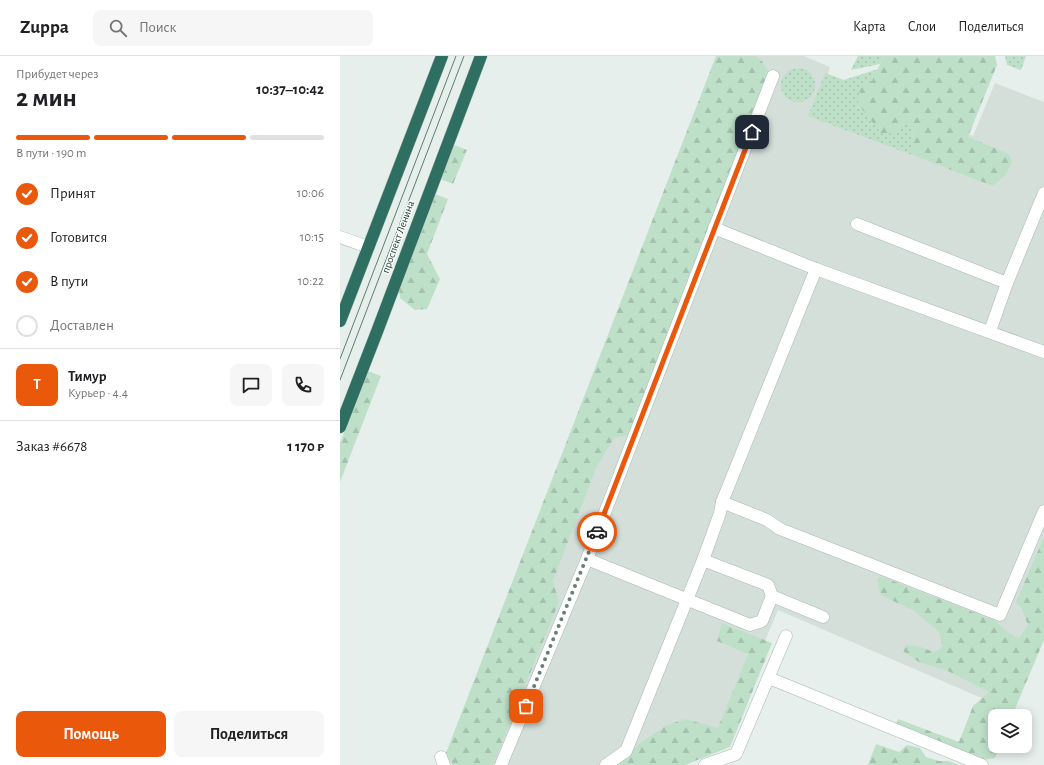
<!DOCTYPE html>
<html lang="ru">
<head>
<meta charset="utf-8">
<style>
	:root { --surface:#fff; --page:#f6f6f6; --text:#202124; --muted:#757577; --line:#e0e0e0; --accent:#ea580c }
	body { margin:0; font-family:"Alegreya Sans",sans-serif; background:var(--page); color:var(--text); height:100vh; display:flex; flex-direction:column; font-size:15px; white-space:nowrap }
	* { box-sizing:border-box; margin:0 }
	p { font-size:13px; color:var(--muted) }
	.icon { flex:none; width:22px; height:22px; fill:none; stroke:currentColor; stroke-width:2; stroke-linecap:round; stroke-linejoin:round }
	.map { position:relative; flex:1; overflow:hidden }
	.sheet { display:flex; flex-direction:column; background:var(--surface); width:340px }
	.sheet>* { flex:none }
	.tools { position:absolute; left:648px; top:653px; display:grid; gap:8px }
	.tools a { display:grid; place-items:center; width:44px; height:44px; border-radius:8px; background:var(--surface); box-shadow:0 2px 10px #0003; font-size:20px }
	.pin { position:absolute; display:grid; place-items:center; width:34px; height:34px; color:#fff; margin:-17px; border-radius:8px; box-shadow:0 2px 6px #0006 }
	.courier { position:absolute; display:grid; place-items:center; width:40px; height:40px; margin:-20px; border:3px solid #ea580c; border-radius:50%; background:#fff; color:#222; box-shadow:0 1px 5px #0007 }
	.summary em { font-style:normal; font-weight:600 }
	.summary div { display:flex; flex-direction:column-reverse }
	.summary { display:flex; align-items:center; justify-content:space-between; height:68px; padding:0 16px }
	h1 { font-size:26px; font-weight:600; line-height:30px }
	.bar { display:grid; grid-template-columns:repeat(4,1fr); gap:6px 4px; align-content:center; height:48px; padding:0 16px }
	.bar i { height:5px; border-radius:3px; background:var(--line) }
	.bar .selected { background:var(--accent) }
	.bar p { grid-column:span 4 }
	.line { display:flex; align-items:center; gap:10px; padding:0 16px; border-top:1px solid var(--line) }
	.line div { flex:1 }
	.round { display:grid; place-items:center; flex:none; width:42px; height:42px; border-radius:8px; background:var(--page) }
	ol { padding:0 16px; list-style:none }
	li { display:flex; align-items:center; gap:12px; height:44px }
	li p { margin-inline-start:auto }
	li .icon { padding:4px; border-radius:50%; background:var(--accent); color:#fff; stroke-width:4 }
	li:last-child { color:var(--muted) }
	li i { width:22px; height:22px; border:2px solid var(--line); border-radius:50% }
	.primary-button { display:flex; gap:8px; margin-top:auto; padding:8px 16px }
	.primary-button a { flex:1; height:46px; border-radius:8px; background:var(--accent); color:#fff; font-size:16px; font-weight:600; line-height:46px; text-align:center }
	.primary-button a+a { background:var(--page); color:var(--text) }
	header { display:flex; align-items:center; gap:24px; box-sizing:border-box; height:56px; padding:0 20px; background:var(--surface); border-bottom:1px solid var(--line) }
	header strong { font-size:19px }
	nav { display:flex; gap:22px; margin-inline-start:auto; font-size:14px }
	.search { width:280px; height:36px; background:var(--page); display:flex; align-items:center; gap:10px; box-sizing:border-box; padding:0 14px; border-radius:8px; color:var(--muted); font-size:15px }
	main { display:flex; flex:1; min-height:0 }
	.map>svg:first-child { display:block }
	.built { fill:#d4dfda }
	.grass { fill:url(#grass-dots) }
	.forest { fill:url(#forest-firs) }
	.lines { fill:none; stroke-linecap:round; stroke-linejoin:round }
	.minor-casing { stroke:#a8b8b2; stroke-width:13 }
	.highway-casing { stroke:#c2cac8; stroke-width:13 }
	.minor { stroke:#fff; stroke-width:12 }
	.highway { stroke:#2f6f62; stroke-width:12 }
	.tram { stroke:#5f7d75; stroke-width:1 }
	.done { stroke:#687f78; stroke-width:4; stroke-dasharray:0 7.2 }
	.route { stroke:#ea580c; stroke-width:5 }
	.labels { text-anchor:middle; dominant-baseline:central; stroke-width:3; stroke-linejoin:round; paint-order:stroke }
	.street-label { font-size:11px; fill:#24423a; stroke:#f7fbf9 }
</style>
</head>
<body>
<header>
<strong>Zuppa</strong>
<div class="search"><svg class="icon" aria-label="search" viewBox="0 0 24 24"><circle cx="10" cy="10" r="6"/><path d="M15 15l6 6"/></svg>Поиск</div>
<nav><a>Карта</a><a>Слои</a><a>Поделиться</a></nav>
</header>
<main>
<section class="sheet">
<div class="summary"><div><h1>2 мин</h1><p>Прибудет через</p></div><em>10:37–10:42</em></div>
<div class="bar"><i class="selected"></i><i class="selected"></i><i class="selected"></i><i></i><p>В пути · 190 m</p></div>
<ol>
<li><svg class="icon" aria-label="check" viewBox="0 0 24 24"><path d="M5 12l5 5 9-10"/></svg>Принят<p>10:06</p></li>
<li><svg class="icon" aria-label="check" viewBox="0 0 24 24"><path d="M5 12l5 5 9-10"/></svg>Готовится<p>10:15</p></li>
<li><svg class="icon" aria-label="check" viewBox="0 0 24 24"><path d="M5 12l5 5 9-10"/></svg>В пути<p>10:22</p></li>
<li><i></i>Доставлен</li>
</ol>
<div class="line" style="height:72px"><b class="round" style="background:var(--accent);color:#fff">Т</b><div><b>Тимур</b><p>Курьер · 4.4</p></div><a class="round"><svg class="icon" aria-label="chat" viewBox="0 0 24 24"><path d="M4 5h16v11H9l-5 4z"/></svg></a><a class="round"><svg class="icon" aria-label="phone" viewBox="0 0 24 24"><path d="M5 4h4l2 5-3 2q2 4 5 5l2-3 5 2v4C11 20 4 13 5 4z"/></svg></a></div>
<div class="line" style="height:52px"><div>Заказ #6678</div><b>1 170 ₽</b></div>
<div class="primary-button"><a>Помощь</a><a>Поделиться</a></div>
</section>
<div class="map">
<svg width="704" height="709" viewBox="0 0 704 709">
	<defs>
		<pattern id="grass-dots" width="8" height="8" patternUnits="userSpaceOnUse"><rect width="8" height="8" fill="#bfe0c8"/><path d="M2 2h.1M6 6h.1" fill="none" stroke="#a4c1ad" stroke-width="1.8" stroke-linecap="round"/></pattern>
		<pattern id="forest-firs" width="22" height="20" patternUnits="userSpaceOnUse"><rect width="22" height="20" fill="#bfe0c8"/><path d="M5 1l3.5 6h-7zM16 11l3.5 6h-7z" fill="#a4c1ad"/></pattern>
	</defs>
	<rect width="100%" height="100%" fill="#e6efeb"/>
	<path class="built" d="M406,0h58l26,11 -3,10 146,59 22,-53 49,19v502l-44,102 -222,-96 -56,132 -60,23h-193z"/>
	<g class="grass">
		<path d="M518,0h26l-4,8 -29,6z"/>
		<path d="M665,0h21l-5,14 -14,-5z"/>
		<circle cx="458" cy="29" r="17"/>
		<path d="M538,13l-6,13 -14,22 22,28 16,-2 9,-7 9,3 -3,20 4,10 -107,-40 17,-43 19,7z"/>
	</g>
	<g class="forest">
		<path d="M376,0h39l6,4 8,12 -141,363 -14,3 -18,30 -43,113 6,21 -66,163h-41l-6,-12z"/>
		<path d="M544,0h111l2,9 -29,72 41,17 3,8 -6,12 -13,12 -78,-30 -4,-10 3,-20 -9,-3 -9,7 -10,6 -6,-4 -22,-28 2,-17 12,-6z"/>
		<path d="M114,89l13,5 -14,34 -13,-5z"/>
		<path d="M95,138l13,5 -21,55 13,25 -13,30 -12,1 -15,-12 -1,-10z"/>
		<path d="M28,315l13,5 -41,106v-39z"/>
		<path d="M704,481v103l-32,76h-17v30h5l-5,12 -12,2 -87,-34 2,-7 61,23 14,-36 16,-14 -41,-21 -29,-9 -16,-11 3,-6 12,1 16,6 8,-5 -1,-9 -3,-7 -24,-20 -33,-16 -4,-14 3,-5 116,45 11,11 12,6 9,-13 -6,-16 -6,-7z"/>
		<path d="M382,567l50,20 -42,104 -45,18h-72l12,-8 14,-13 26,-18 20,-7 33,9 30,-74 -31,-13z"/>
		<path d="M536,688l23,8 8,-7 13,3 6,9 13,4h9l11,4h-91z"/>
	</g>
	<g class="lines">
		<defs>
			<g id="minor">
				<path d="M517,168l150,59 -17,48"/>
				<path d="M374,172l102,41"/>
				<path d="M0,181l28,10"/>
				<path d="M667,227l37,-90"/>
				<path d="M382,446l45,18 13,9 220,86 44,-104"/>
				<path d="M247,503l163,66 12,-4 10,-25"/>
				<path d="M363,504l65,25 4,11 51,21"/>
				<path d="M429,622l213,87"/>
				<path d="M101,701l3,8"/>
				<path d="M161,709l86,-206 186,-483"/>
				<path d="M266,709l20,-14 77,-191 17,-47 2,-11 94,-233 228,83"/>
				<path d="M365,709l31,-11 50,-118"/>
			</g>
			<g id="highway">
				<path d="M0,265l102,-265"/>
				<path d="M0,371l38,-98 103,-273"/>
			</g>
		</defs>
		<use href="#minor" class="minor-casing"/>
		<use href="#highway" class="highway-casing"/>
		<use href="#minor" class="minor"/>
		<use href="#highway" class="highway"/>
		<g class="tram">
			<path d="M0,303l116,-303"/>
			<path d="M0,324l124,-324"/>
		</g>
	</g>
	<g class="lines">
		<path class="done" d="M186,650l71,-174"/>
		<path class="route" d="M257,476l155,-400"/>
	</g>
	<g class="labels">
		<g class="street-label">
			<text transform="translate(58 181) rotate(-70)">проспект Ленина</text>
		</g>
	</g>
</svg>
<div class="tools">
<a><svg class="icon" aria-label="layers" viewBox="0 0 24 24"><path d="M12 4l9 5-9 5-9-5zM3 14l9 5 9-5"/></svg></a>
</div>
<div class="pin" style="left:186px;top:650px;background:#ea580c"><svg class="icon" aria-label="bag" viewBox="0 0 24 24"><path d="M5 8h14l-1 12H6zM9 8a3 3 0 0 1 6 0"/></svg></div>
<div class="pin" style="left:412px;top:76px;background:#1f2937"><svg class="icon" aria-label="home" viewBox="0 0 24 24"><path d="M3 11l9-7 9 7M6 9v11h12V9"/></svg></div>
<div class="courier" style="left:257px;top:476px"><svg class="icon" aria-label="car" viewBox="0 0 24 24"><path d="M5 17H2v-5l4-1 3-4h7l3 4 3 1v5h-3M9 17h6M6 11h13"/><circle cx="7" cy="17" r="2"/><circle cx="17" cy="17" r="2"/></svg></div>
</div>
</main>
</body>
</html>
